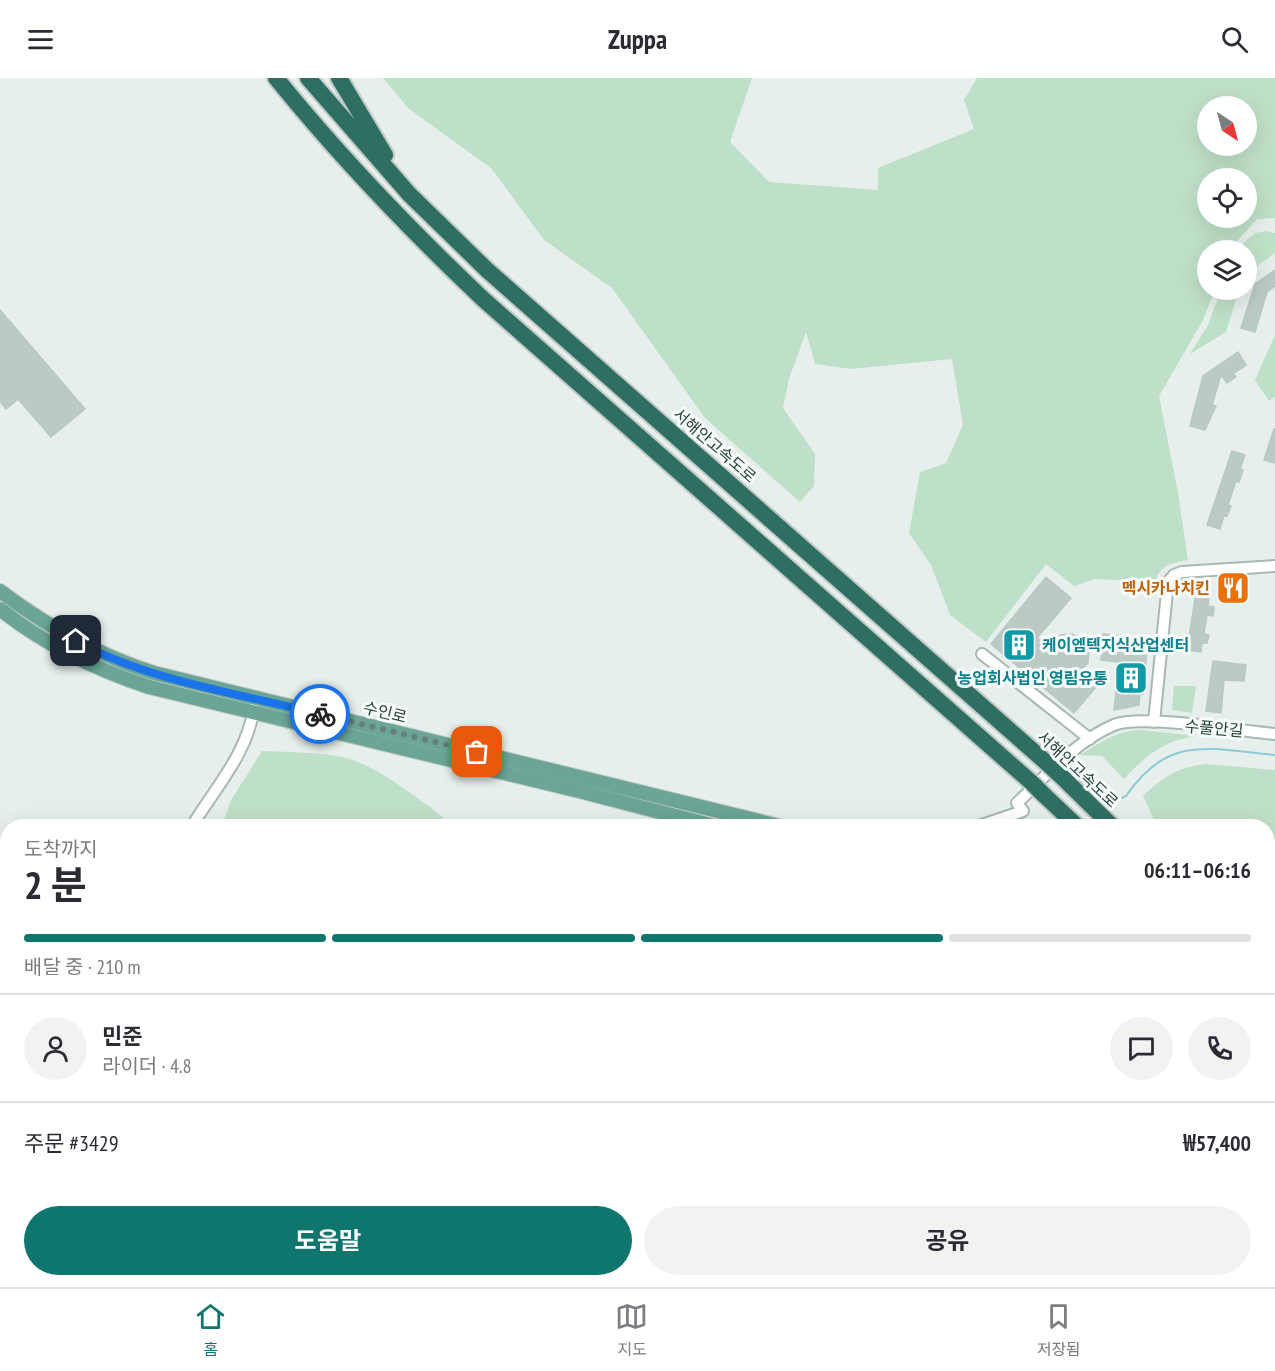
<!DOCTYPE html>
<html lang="ko">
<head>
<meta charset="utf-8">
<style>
	:root { --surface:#fff; --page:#f2f2f3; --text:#2b2b33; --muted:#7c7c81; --line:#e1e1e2; --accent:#0f766e }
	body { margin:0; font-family:"PT Sans Narrow","Noto Sans KR",sans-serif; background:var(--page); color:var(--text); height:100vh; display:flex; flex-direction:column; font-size:22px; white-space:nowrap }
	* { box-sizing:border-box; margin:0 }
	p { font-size:20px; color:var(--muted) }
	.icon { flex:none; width:33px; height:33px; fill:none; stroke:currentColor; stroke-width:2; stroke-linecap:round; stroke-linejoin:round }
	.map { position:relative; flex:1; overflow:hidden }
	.drawer { position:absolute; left:0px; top:741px; width:1275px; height:468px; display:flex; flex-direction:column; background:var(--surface); border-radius:24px 24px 0 0; box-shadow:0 6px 24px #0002 }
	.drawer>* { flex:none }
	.needle { width:39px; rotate:144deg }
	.tools { position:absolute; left:1197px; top:18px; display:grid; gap:12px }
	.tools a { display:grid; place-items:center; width:60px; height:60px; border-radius:50%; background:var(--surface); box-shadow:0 6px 24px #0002; font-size:30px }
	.pin { position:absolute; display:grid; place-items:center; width:51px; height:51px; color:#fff; margin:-26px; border-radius:12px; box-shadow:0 3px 9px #0006 }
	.courier { position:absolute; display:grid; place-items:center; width:60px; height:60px; margin:-30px; border:4px solid #1a73e8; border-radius:50%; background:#fff; color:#222; box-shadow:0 2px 8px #0007 }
	.head em { font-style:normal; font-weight:700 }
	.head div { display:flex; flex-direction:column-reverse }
	.head { display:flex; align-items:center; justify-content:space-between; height:102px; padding:0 24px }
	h1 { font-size:39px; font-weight:700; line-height:45px }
	.bar { display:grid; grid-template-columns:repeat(4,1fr); gap:9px 6px; align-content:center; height:72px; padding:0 24px }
	.bar i { height:8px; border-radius:4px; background:var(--line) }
	.bar .active { background:var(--accent) }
	.bar p { grid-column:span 4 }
	.line { display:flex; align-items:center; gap:15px; padding:0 24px; border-top:2px solid var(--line) }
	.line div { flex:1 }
	.round { display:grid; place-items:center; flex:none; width:63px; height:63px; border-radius:32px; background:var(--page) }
	.button { display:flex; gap:12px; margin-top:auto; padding:12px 24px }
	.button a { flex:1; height:69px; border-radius:36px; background:var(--accent); color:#fff; font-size:24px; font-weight:700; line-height:69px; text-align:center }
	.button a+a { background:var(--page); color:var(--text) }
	header { display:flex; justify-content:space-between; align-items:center; height:78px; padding:0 24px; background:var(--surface); font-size:27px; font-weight:700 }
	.dock { display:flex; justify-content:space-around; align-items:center; height:84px; border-top:2px solid var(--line); background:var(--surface); font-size:16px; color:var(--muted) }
	.dock a { display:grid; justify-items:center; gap:3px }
	.dock .active { color:var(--accent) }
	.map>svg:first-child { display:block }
	.green { fill:#bfe0c8; fill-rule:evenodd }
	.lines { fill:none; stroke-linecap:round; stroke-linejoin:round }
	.stream { stroke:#8ec9d4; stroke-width:2 }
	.building { fill:#bbcac4; stroke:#b8c9c2; stroke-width:1.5 }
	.highway-tunnel { stroke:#bfccc8; stroke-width:16; stroke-dasharray:16 8; stroke-linecap:butt }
	.minor-casing { stroke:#a8b8b2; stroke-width:14 }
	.major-casing { stroke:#c2cac8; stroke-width:16 }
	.highway-casing { stroke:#c2cac8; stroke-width:20 }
	.minor { stroke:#fff; stroke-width:10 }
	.major { stroke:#6aa596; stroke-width:14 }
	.highway { stroke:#2f6f62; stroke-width:16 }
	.highway-bridge-casing { stroke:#c2cac8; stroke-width:20; stroke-linecap:butt }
	.highway-bridge { stroke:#2f6f62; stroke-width:16 }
	.done { stroke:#687f78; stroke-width:6; stroke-dasharray:0 10.8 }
	.route { stroke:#1a73e8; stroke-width:8 }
	.labels { text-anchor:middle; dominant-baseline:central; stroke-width:6; stroke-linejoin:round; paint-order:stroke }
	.street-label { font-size:16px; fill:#24423a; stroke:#f7fbf9 }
	.food-label { font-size:16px; font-weight:bold; fill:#c56008; stroke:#f7fbf9; text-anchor:end }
	.culture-label { font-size:16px; font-weight:bold; fill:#0d838f; stroke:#f7fbf9; text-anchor:start }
</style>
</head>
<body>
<header><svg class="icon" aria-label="menu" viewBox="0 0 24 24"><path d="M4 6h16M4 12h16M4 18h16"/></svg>Zuppa<svg class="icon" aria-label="search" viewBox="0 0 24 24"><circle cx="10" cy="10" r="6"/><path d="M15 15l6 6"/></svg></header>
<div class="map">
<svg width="1275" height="1209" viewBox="0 0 1275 1209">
	<rect width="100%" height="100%" fill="#e6efeb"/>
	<g class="green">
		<path d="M383,0h369l-22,64 39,40 109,8v-22l96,-39 -10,-29 13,-22h298v140l-18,1 -28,31h-21v40h7l-13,32 -43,74 19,97 10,67c-17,3 -27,4 -33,22l-60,-3 -21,7 -28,-22 -60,78 -36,-27 -19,-50 -22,-32 11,-61 26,-9 17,-38 -11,-66 -101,10 -36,-5 -9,-32 -17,47 -6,29 32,46 -1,32 -14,16 -95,-84 -93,-130 -68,-48 -53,-72 -82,-59zM1208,28h38v40h-38zM1208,100h38v40h-38z"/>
		<path d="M1267,153l8,2v20l-28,20 -1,-23h-11l20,-17z"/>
		<path d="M1221,212h18l-13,42 -36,22 18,-29z"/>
		<path d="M1275,257v62l-6,4 -14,-21z"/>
		<path d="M1174,608h22l-4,27 -20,-3z"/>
		<path d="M1141,652l57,6c-32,3 -53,20 -74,43l-22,-23 -22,-1c21,-13 36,-24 61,-25z"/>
		<path d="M262,673c25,1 68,1 91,9 24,7 82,49 100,66h-231l9,-26z"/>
		<path d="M1206,686l69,6v208l-7,-10v-142h-111l-14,-30c20,-19 35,-29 63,-32z"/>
		<path d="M1268,1017l7,10v40l-7,-5z"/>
		<path d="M0,1033l8,1v168h134l-4,7h-138z"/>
		<path d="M1268,1116l7,2v91h-298v-7h291z"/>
	</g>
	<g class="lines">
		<g class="stream">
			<path d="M1121,720l5,-2c42,-62 83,-47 149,-41"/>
			<path d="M993,738l16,-6"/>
			<path d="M966,748l11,-4"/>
			<path d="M830,1209l6,-7"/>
		</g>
	</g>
	<g class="building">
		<path d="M1275,192v16l-8,6 -12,40 -14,-4 14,-44z"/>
		<path d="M0,232l85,99 -34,28 -33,-38 -12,10 -6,-8z"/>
		<path d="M1238,274l8,13 -13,9 3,3 -9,6 -6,-8 -9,30 4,1 -11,24 -15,-4 13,-50z"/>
		<path d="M1274,351h1v34l-11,-3z"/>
		<path d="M1232,373l13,4 -5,14 3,1 -4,12 -3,-1 -8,24 3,1 -4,10 -3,-1 -4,14 -13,-4z"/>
		<path d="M1046,499l25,21 -34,40 10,9 13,-12 12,-1 9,4 8,12 -1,13 -9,10 17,14 -22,26 -83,-69z"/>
		<path d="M1196,515l13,2 -1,11 6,1 -1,9 -6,-1 -3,19 5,1 -2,8h-5l-1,9 -14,-2z"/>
		<path d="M1103,556l45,4 -5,56h-3l-1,11 -25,5 5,-48 -18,-2z"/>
		<path d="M1213,583l33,4 -2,16 -20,-1 -3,33 -15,-2z"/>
	</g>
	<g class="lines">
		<g class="highway-tunnel">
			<path d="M0,1111l8,4"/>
			<path d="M0,1148l8,4"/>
			<path d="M111,1202l15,7"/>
		</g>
		<defs>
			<g id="minor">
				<path d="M982,576l108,85"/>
				<path d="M1154,644l14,-140 6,-7 8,-3 93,-6"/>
				<path d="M192,748c23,-38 56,-73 62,-119"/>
				<path d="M979,748l44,-15 -6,-8c30,-28 59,-62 97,-78 27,-11 127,6 161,9"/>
			</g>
			<g id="major">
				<path d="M0,513c48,36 97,64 154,82l625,153"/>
				<path d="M0,531c44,35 95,60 149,78l430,104 135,35"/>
				<path d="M1268,1079l7,1"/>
				<path d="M1268,1103l7,1"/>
			</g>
			<g id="highway">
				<path d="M276,0c64,79 133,151 207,221l549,484"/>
				<path d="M308,0l101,116 78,76 562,495"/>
				<path d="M339,0l46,77"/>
				<path d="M1062,699l50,49"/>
				<path d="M1044,717l33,31"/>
				<path d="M1268,929l7,11"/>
				<path d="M1268,974l7,10"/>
				<path d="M175,1202l17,7"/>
			</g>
		</defs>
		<use href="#minor" class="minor-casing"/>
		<use href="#major" class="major-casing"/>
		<use href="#highway" class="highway-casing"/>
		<use href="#minor" class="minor"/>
		<use href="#major" class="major"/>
		<use href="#highway" class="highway"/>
		<defs>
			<g id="highway-bridge">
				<path d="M1049,687l13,12"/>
				<path d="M1032,705l12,12"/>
			</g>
		</defs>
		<use href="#highway-bridge" class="highway-bridge-casing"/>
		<use href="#highway-bridge" class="highway-bridge"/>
	</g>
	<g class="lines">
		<path class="done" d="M320,636l157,38"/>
		<path class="route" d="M76,563c72,40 165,53 244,73"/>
	</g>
	<defs>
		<symbol id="restaurant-square" viewBox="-11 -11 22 22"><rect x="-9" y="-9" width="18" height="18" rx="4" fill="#e8710a" stroke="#f7fbf9"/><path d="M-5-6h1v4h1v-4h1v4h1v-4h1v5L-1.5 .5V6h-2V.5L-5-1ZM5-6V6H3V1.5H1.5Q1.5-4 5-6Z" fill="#fff"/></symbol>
		<symbol id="building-square" viewBox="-11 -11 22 22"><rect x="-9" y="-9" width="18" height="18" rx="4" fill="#0f9aa8" stroke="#f7fbf9"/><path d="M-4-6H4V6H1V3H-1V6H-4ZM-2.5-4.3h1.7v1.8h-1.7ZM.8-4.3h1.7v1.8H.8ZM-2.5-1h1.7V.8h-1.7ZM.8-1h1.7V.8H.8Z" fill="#fff"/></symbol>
	</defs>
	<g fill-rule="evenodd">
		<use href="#restaurant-square" x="1214" y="491" width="38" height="38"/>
		<use href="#building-square" x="1000" y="548" width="38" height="38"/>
		<use href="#building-square" x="1112" y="581" width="38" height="38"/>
	</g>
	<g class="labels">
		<g class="street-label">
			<text transform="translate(715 367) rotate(41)">서해안고속도로</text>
			<text transform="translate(385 634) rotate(14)">수인로</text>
			<text transform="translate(1214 650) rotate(5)">수풀안길</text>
			<text transform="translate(1078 691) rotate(43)">서해안고속도로</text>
		</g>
		<g class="food-label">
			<text x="1210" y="510">멕시카나치킨</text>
		</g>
		<g class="culture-label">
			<text x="1042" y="567">케이엠텍지식산업센터</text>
			<text x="1108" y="600" text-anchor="end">농업회사법인 영림유통</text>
		</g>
	</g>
</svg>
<div class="tools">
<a><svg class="needle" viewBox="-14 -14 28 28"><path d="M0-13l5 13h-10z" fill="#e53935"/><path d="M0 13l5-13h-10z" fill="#7c7c81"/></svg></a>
<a><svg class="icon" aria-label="locate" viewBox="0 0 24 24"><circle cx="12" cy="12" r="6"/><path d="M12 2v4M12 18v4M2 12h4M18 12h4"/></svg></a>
<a><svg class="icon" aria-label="layers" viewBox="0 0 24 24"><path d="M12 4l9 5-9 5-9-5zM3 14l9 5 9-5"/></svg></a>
</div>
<div class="pin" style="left:477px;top:674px;background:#ea580c"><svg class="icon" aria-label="bag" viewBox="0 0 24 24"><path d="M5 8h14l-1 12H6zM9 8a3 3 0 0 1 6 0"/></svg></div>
<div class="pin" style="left:76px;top:563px;background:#1f2937"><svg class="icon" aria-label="home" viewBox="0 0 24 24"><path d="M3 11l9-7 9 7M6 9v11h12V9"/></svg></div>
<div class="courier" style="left:320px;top:636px"><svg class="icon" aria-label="bike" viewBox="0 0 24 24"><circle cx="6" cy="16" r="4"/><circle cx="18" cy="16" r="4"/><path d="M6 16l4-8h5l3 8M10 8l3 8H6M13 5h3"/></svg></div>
<section class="drawer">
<div class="head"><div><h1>2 분</h1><p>도착까지</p></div><em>06:11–06:16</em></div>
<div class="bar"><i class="active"></i><i class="active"></i><i class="active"></i><i></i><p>배달 중 · 210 m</p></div>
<div class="line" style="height:108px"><a class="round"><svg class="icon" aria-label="person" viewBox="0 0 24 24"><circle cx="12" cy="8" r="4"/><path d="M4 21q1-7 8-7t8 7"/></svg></a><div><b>민준</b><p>라이더 · 4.8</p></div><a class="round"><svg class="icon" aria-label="chat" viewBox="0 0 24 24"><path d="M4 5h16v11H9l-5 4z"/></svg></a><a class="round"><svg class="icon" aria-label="phone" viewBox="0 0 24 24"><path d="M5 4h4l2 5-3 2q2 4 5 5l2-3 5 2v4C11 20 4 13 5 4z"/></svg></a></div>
<div class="line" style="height:78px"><div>주문 #3429</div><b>₩57,400</b></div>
<div class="button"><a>도움말</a><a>공유</a></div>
</section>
</div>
<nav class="dock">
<a class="active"><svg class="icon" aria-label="home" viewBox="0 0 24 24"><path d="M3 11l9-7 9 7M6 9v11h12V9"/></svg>홈</a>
<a><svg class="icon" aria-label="map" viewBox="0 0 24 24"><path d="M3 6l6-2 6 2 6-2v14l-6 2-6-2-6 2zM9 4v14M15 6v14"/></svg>지도</a>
<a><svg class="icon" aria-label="saved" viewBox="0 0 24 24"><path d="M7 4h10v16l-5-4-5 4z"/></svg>저장됨</a>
</nav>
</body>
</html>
